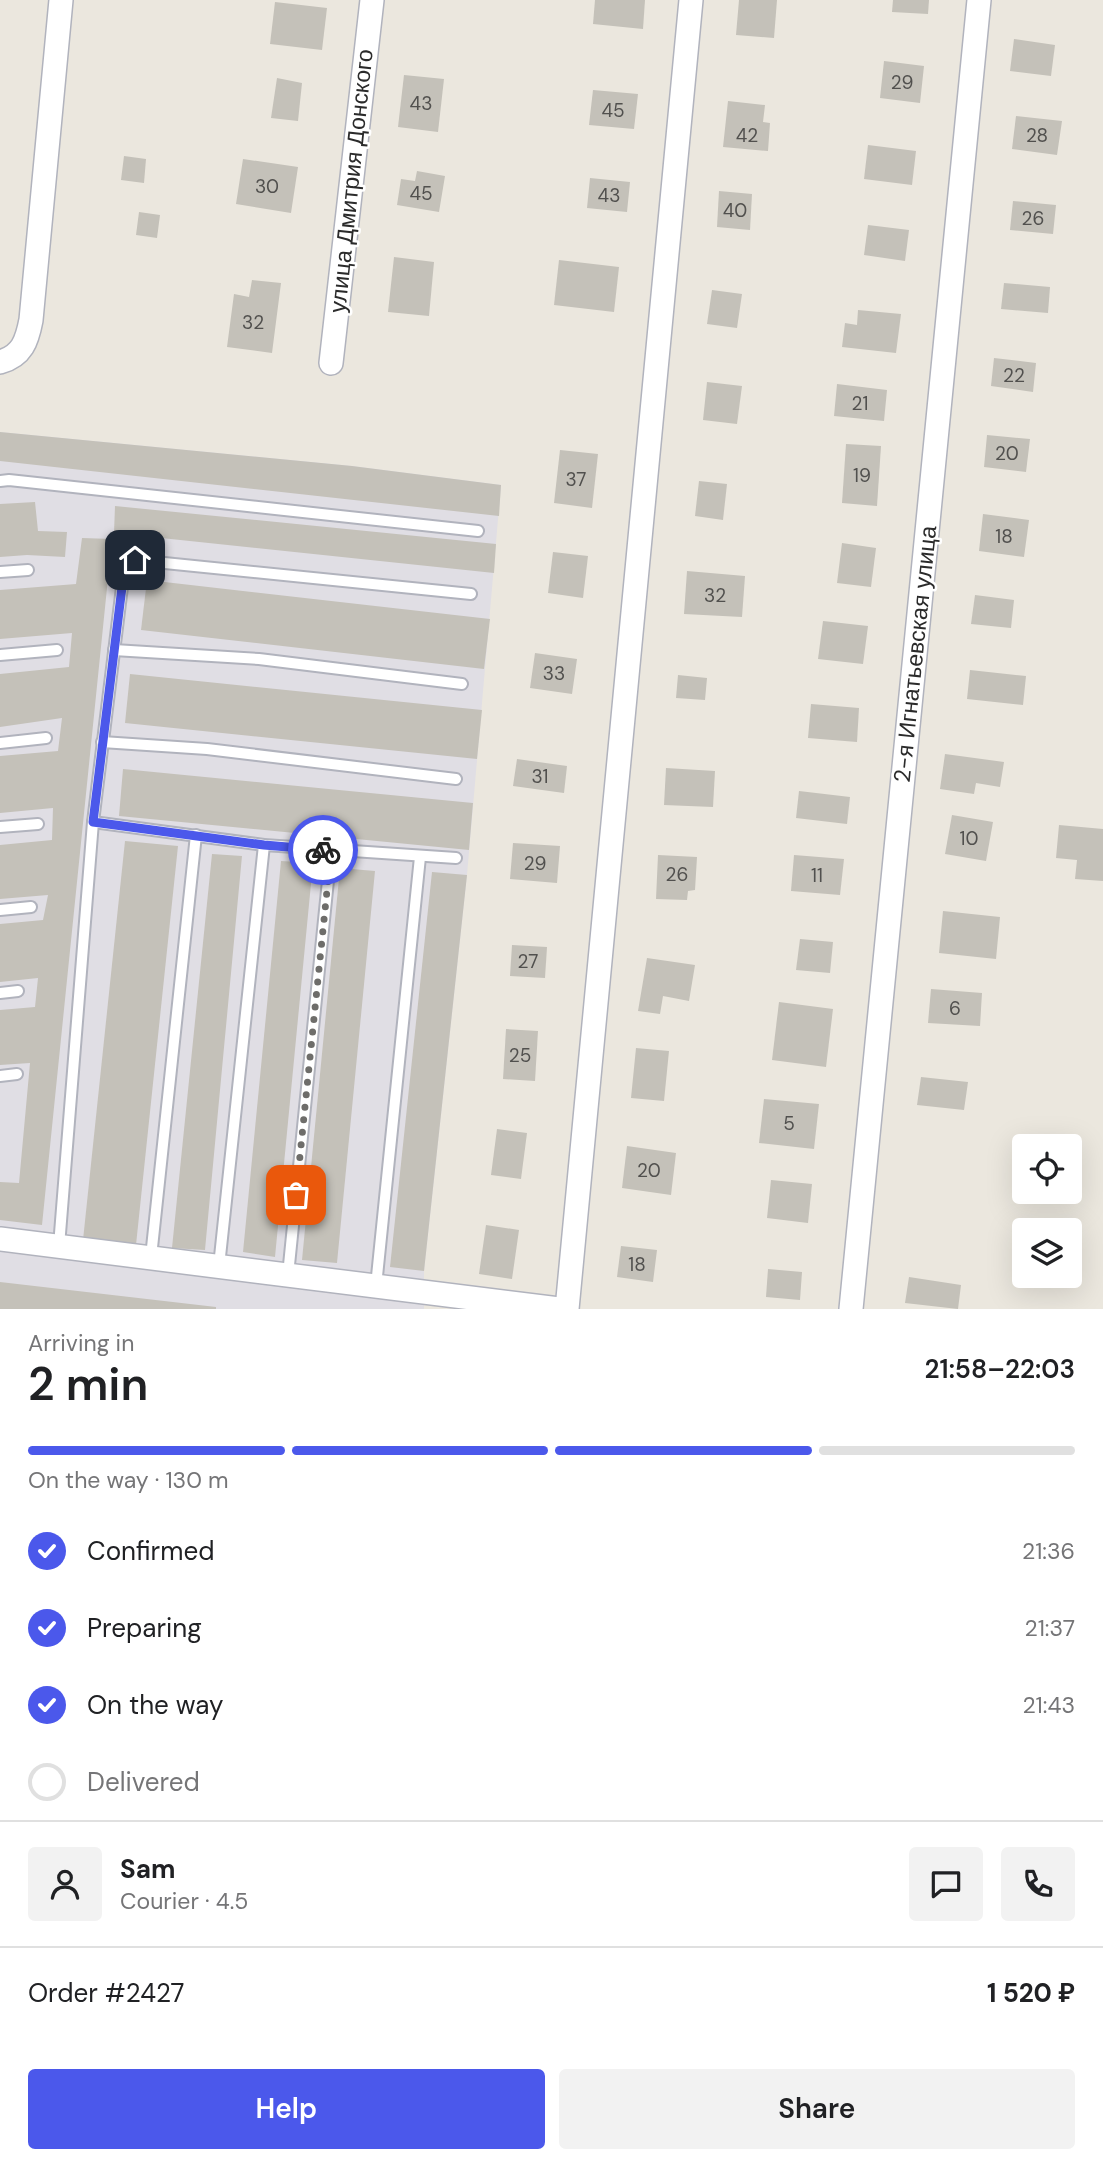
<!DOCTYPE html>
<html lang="en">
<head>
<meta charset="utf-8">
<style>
	:root { --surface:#fff; --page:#f2f2f2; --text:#202124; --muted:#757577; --line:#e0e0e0; --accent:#4b58eb }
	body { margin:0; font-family:"DM Sans",sans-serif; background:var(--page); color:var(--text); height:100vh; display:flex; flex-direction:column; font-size:26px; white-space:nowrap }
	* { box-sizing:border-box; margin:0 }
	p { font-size:23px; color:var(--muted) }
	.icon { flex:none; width:38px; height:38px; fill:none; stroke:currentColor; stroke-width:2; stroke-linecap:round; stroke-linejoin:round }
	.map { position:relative; height:1309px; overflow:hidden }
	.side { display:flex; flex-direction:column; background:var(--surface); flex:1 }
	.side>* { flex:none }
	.tools { position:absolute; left:1012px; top:1134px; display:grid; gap:14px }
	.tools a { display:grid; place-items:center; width:70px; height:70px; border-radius:7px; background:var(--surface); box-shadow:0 7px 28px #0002; font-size:35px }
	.pin { position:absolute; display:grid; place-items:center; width:60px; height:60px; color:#fff; margin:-30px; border-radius:14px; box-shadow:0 4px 10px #0006 }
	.courier { position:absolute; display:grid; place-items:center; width:70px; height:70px; margin:-35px; border:5px solid #4b58eb; border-radius:50%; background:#fff; color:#222; box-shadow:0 2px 9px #0007 }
	.overview em { font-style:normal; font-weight:600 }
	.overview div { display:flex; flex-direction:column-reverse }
	.overview { display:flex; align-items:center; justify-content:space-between; height:119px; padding:0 28px }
	h1 { font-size:46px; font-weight:600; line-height:52px }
	.bar { display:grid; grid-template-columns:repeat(4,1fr); gap:10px 7px; align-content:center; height:84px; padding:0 28px }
	.bar i { height:9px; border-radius:5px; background:var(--line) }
	.bar .active { background:var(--accent) }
	.bar p { grid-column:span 4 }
	.line { display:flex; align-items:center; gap:18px; padding:0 28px; border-top:2px solid var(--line) }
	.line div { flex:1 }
	.round { display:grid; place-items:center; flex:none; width:74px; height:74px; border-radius:7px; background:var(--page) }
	ol { padding:0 28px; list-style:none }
	li { display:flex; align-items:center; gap:21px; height:77px }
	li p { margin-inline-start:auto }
	li .icon { padding:7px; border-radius:50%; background:var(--accent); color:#fff; stroke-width:4 }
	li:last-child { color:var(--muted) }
	li i { width:38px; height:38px; border:4px solid var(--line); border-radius:50% }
	.cta { display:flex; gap:14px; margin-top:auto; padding:14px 28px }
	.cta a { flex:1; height:80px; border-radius:7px; background:var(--accent); color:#fff; font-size:28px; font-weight:600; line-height:80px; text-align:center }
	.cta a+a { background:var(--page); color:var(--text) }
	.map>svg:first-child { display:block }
	.industrial { fill:#e0dee4 }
	.building { fill:#c4c1b9 }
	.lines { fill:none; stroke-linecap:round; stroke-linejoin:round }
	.lane-casing { stroke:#b1b3bd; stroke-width:14 }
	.street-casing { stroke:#b1b3bd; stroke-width:26 }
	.lane { stroke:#fff; stroke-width:10 }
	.street { stroke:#fff; stroke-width:23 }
	.done { stroke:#6e6d6a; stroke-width:7; stroke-dasharray:0 12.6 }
	.route { stroke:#4b58eb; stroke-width:9 }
	.labels { text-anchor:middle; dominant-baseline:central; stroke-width:5; stroke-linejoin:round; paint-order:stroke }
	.number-label { font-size:19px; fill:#51504e }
	.street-label { font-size:23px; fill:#2b2b2b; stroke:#fff }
</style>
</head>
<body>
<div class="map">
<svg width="1103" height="1309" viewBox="0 0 1103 1309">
	<rect width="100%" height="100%" fill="#ebe7de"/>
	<path class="industrial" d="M0,432l352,34 149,19 -34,390 -43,396v38h-424z"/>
	<g class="building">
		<path d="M595,0h50l-2,29 -50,-5z"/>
		<path d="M739,0h38l-3,38 -38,-3z"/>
		<path d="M893,0h36l-1,14 -36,-2z"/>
		<path d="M275,2l52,6 -5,42 -52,-6z"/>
		<path d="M1014,39l41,6 -4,31 -41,-5z"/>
		<path d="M884,61l40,5 -4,37 -40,-5z"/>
		<path d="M404,75l40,4 -6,53 -40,-5z"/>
		<path d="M277,78l25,5 -4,38 -27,-3z"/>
		<path d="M593,90l45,4 -4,35 -45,-4z"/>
		<path d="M728,101l37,4 -2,17 7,1 -2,28 -45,-4z"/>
		<path d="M1016,116l46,5 -5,34 -45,-6z"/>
		<path d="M868,145l48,6 -4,34 -48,-6z"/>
		<path d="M124,156l22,3 -2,24 -23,-3z"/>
		<path d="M243,159l55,8 -7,46 -55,-9z"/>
		<path d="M417,171l28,5 -6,36 -42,-7 4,-26 14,2z"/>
		<path d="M590,178l40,4 -3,30 -40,-4z"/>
		<path d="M719,191l33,3 -2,36 -33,-3z"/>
		<path d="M1013,201l43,4 -3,29 -43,-4z"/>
		<path d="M139,212l21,3 -3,23 -21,-3z"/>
		<path d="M868,225l41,5 -4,31 -41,-6z"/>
		<path d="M394,257l40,5 -5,54 -41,-4z"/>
		<path d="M559,260l60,7 -5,45 -60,-7z"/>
		<path d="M252,280l29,3 -9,70 -45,-6 7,-53 15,3z"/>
		<path d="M1004,283l46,4 -2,26 -47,-4z"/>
		<path d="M712,290l30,4 -5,34 -30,-4z"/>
		<path d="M858,310l43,4 -5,39 -54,-6 3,-24 12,2z"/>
		<path d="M994,358l42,5 -3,29 -42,-6z"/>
		<path d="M707,382l35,4 -5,38 -34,-4z"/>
		<path d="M837,384l50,6 -3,31 -50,-5z"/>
		<path d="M0,432l352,34 149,19 -2,31 -499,-55z"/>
		<path d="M987,435l43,4 -4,33 -42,-5z"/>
		<path d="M846,444l35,2 -4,60 -35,-3z"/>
		<path d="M560,450l38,4 -6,54 -38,-5z"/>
		<path d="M699,481l28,3 -4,36 -28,-4z"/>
		<path d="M35,502l3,29 29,1 -2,25 -38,-2 -27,2v-53z"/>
		<path d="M115,506l381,38 -2,29 -380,-40z"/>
		<path d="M983,514l46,6 -5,37 -45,-6z"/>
		<path d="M82,538l30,1 -70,686 -42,-5v-38l19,1 11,-120 -30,2v-55l35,-3 3,-29 -38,4v-58l43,-4 5,-25 -48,4v-54l52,-5 1,-32 -53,5v-57l58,-5 4,-33 -62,9v-53l69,-7 3,-34 -72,6v-49l76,-6z"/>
		<path d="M842,543l34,5 -5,39 -34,-4z"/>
		<path d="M553,552l35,4 -5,42 -35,-5z"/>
		<path d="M687,571l58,5 -3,41 -58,-3z"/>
		<path d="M147,580l343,39 -6,50 -343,-39z"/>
		<path d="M975,595l39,5 -3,28 -40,-4z"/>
		<path d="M823,621l45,5 -5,38 -45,-5z"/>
		<path d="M535,653l42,6 -5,35 -42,-6z"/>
		<path d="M970,670l56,6 -3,29 -56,-6z"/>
		<path d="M130,674l352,36 -5,49 -352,-36z"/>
		<path d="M678,675l29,3 -2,22 -29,-2z"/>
		<path d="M811,704l48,4 -2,34 -49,-4z"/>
		<path d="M945,754l59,8 -4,25 -24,-4 -2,11 -34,-5z"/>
		<path d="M517,759l50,7 -3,27 -51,-7z"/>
		<path d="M666,768l49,3 -2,36 -49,-2z"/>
		<path d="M123,769l350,34 -4,47 -350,-34z"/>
		<path d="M799,791l51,6 -3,27 -51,-6z"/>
		<path d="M952,815l41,7 -7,39 -41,-7z"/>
		<path d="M1059,825l44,4v52l-28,-2 2,-19 -21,-2z"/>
		<path d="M125,841l53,5 -42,399 -53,-5z"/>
		<path d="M513,843l47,3 -3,37 -47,-4z"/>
		<path d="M212,854l30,2 -37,394 -33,-2z"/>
		<path d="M658,855l39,2 -2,33 -7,1 -1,9 -31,-1z"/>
		<path d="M794,855l50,4 -4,36 -49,-4z"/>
		<path d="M281,861l32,2 -38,394 -32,-5z"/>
		<path d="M340,868l35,3 -38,392 -35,-3z"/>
		<path d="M432,872l35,3 -43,396 -34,-4z"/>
		<path d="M943,911l57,6 -4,42 -57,-6z"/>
		<path d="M800,939l33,3 -3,31 -34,-3z"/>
		<path d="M512,945l35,2 -2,31 -35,-2z"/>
		<path d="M647,958l48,7 -6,36 -26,-5 -3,18 -22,-3z"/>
		<path d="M931,989l51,4 -2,33 -52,-3z"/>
		<path d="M779,1002l54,7 -7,58 -54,-7z"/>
		<path d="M506,1029l32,2 -3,50 -32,-2z"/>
		<path d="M636,1048l33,3 -5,50 -33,-3z"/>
		<path d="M921,1077l47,5 -4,28 -47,-5z"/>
		<path d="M764,1099l55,5 -5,45 -55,-6z"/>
		<path d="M497,1129l30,4 -6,46 -30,-4z"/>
		<path d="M627,1146l49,7 -5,42 -49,-7z"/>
		<path d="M771,1180l41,4 -4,39 -41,-5z"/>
		<path d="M486,1225l33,5 -7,49 -33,-5z"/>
		<path d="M621,1246l36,4 -4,32 -36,-5z"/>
		<path d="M768,1269l34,3 -2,28 -34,-3z"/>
		<path d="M909,1277l52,8 -3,24 -53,-6z"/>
		<path d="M0,1282l216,25v2h-216z"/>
	</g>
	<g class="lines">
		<defs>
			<g id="lane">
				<path d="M0,481l9,-1 469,51"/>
				<path d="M0,572l28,-2"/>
				<path d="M114,650l145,9 203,25"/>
				<path d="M0,655l57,-5"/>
				<path d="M102,742l105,7 249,30"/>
				<path d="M0,743l46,-5"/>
				<path d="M93,822l171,23 192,13"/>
				<path d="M0,827l38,-3"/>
				<path d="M0,910l31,-3"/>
				<path d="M0,993l18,-2"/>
				<path d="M0,1076l17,-2"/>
				<path d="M59,1246l34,-424 31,-251 11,-11 336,34"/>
				<path d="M151,1257l45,-422"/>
				<path d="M219,1266l45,-421"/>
				<path d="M288,1275l43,-424"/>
				<path d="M376,1286l44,-429"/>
			</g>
			<g id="street">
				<path d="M0,362c22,-6 27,-21 31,-42l30,-320"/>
				<path d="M331,363l41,-363"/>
				<path d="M0,1239l559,70"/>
				<path d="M567,1309l124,-1309"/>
				<path d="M851,1309l128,-1309"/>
			</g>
		</defs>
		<use href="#lane" class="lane-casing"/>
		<use href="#street" class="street-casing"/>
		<use href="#lane" class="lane"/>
		<use href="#street" class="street"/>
	</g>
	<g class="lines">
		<path class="done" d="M296,1195l35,-344 -8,-1"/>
		<path class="route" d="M135,560l-11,11 -31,251 171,23 59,5"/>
	</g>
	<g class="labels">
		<g class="number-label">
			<text x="902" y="82">29</text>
			<text x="421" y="103">43</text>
			<text x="613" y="110">45</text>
			<text x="747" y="135">42</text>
			<text x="1037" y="135">28</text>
			<text x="267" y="186">30</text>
			<text x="421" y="193">45</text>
			<text x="609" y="195">43</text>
			<text x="735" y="210">40</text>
			<text x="1033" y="218">26</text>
			<text x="253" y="322">32</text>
			<text x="1014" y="375">22</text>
			<text x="860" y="403">21</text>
			<text x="1007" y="453">20</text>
			<text x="862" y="475">19</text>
			<text x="576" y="479">37</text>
			<text x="1004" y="536">18</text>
			<text x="715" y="595">32</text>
			<text x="554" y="673">33</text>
			<text x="540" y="776">31</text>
			<text x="969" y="838">10</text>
			<text x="535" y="863">29</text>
			<text x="677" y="874">26</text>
			<text x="817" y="875">11</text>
			<text x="528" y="961">27</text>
			<text x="955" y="1008">6</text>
			<text x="520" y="1055">25</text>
			<text x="789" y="1123">5</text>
			<text x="649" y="1170">20</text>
			<text x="637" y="1264">18</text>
		</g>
		<g class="street-label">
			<text transform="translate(351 181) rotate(-84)">улица Дмитрия Донского</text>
			<text transform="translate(915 654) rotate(-84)">2-я Игнатьевская улица</text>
		</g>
	</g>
</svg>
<div class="tools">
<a><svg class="icon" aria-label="locate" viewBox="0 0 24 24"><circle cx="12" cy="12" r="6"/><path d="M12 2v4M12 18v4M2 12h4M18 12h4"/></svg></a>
<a><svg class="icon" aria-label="layers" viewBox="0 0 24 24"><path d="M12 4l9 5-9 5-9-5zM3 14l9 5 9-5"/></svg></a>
</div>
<div class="pin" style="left:296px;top:1195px;background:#ea580c"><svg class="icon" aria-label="bag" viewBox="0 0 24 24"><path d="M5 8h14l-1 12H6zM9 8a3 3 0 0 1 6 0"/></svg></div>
<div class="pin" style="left:135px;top:560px;background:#1f2937"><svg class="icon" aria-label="home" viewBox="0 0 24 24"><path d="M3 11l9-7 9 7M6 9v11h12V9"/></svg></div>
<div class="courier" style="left:323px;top:850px"><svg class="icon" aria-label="bike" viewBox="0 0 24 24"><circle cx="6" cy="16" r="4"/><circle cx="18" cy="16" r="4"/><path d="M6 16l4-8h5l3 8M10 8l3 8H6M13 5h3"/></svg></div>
</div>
<section class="side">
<div class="overview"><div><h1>2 min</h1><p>Arriving in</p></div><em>21:58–22:03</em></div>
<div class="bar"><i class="active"></i><i class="active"></i><i class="active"></i><i></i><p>On the way · 130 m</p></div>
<ol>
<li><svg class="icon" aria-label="check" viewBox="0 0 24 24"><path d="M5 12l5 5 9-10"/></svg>Confirmed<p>21:36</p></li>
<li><svg class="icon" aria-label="check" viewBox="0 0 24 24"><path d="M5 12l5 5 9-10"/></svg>Preparing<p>21:37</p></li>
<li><svg class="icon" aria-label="check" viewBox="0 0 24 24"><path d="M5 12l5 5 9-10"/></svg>On the way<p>21:43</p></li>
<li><i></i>Delivered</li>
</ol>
<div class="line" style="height:126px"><a class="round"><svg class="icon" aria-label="person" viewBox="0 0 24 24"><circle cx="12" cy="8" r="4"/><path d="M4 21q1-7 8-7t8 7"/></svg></a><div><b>Sam</b><p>Courier · 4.5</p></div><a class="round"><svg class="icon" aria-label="chat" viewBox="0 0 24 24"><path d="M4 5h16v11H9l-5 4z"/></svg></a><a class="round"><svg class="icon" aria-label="phone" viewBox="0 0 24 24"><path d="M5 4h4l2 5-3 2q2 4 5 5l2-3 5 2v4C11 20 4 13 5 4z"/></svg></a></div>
<div class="line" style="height:91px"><div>Order #2427</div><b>1 520 ₽</b></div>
<div class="cta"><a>Help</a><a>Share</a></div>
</section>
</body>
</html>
